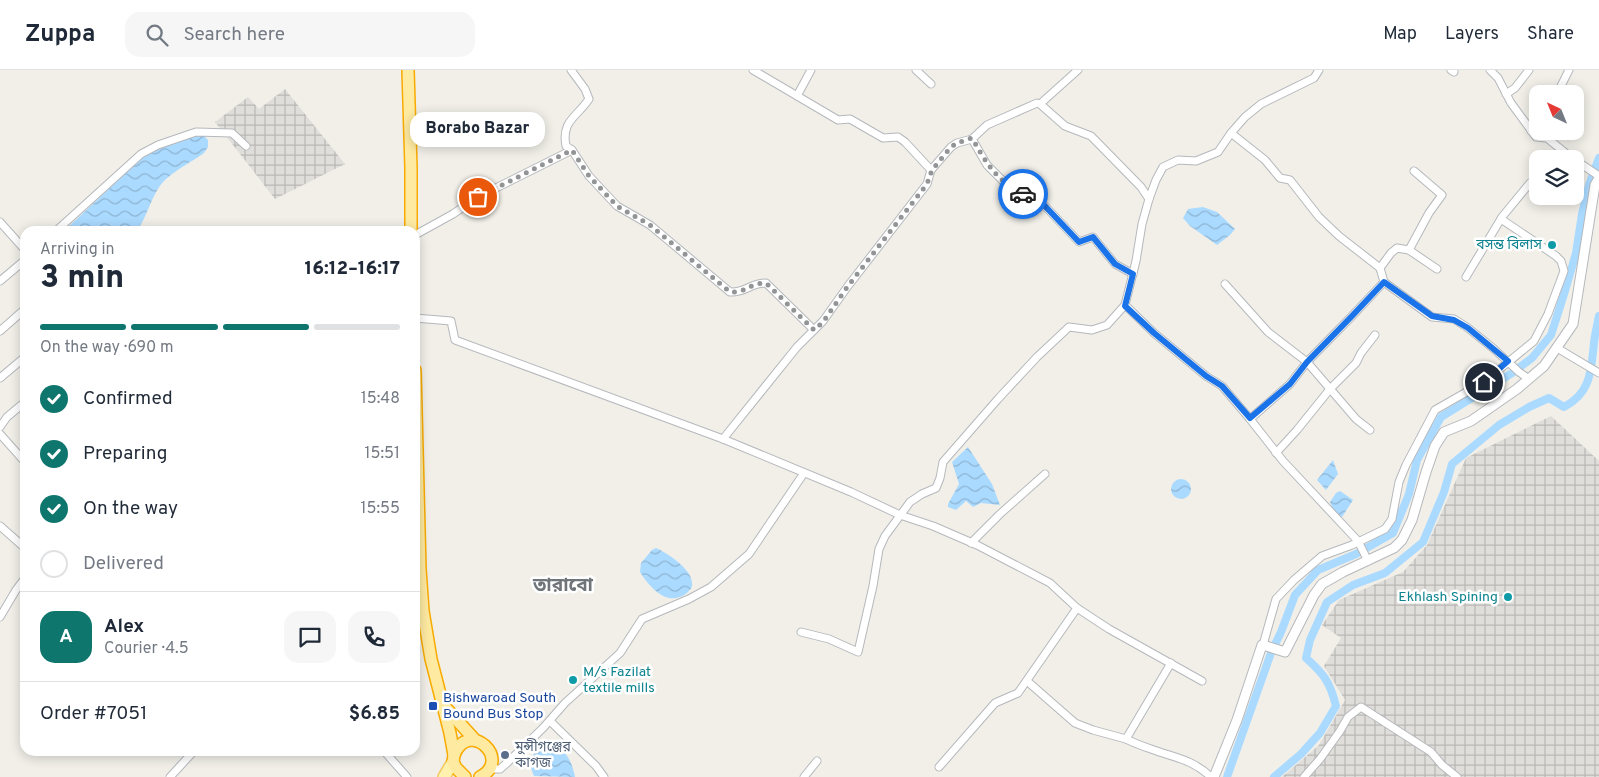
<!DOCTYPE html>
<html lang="en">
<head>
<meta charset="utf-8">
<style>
	:root { --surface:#fff; --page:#f6f6f7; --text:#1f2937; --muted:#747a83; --line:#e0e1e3; --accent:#0f766e }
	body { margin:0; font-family:Overpass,"Noto Sans Bengali",sans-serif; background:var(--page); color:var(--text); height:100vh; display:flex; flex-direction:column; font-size:19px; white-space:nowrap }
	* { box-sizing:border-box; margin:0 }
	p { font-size:16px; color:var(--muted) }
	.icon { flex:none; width:28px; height:28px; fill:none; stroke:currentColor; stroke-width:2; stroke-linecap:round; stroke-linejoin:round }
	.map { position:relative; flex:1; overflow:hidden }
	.side { position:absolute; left:20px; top:156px; width:400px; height:530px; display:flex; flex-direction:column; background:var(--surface); border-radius:15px; box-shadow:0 2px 12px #0003 }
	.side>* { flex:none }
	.needle { width:32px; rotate:317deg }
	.buttons { position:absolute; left:1529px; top:15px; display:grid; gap:10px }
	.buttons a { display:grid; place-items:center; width:55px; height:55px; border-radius:10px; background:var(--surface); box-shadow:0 2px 12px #0003; font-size:25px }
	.pin { position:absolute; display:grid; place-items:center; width:42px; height:42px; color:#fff; margin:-21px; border:2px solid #fff; border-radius:50%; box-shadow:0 1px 5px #0007 }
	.courier { position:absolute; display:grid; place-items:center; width:50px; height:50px; margin:-25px; border:4px solid #1a73e8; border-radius:50%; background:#fff; color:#222; box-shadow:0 1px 6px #0007 }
	.bubble { position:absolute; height:35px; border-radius:15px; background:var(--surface); box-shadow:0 2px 12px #0003; font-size:16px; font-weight:800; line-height:35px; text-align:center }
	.summary em { font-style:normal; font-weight:800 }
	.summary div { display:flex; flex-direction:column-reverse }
	.summary { display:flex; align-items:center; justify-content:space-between; height:85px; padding:0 20px }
	h1 { font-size:32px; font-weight:800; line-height:38px }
	.bar { display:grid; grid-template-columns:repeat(4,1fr); gap:8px 5px; align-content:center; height:60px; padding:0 20px }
	.bar i { height:6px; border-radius:4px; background:var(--line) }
	.bar .on { background:var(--accent) }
	.bar p { grid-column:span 4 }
	.line { display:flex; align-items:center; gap:12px; padding:0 20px; border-top:1px solid var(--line) }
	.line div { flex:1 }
	.round { display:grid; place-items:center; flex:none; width:52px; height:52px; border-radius:15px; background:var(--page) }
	ol { padding:0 20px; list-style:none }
	li { display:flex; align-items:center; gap:15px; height:55px }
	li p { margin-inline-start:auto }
	li .icon { padding:5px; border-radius:50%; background:var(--accent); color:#fff; stroke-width:4 }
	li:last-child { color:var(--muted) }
	li i { width:28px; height:28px; border:2px solid var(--line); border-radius:50% }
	header { display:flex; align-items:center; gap:30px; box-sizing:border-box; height:70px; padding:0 25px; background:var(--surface); border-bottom:1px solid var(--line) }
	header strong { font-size:24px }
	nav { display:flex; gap:28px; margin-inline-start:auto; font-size:18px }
	.search { width:350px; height:45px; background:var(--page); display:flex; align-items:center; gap:12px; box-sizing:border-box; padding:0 18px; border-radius:15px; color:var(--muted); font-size:19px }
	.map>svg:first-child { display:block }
	.industrial { fill:url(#industrial-grid) }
	.water { fill:url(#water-waves) }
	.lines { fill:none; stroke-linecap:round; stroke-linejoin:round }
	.canal { stroke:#aadaff; stroke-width:8 }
	.minor-casing { stroke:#b5b8bc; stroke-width:9 }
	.tertiary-casing { stroke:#b5b8bc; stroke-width:11 }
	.primary-casing { stroke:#f2c960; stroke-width:14 }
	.trunk-casing { stroke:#f9ab00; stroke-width:14 }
	.minor { stroke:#fff; stroke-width:7 }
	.tertiary { stroke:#fff; stroke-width:9 }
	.primary { stroke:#fff2af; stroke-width:11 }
	.trunk { stroke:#feeaa1; stroke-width:11 }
	.done { stroke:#929495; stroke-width:5; stroke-dasharray:0 9 }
	.route { stroke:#1a73e8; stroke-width:6 }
	.culture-dot { fill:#0f9aa8; stroke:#fff; stroke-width:2 }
	.transit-dot { fill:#1a4fb4; stroke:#fff; stroke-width:2 }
	.service-dot { fill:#5c6f8a; stroke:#fff; stroke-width:2 }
	.labels { text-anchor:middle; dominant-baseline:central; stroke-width:5; stroke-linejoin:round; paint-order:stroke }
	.culture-label { font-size:14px; fill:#0d838f; stroke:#fff; text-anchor:end }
	.transit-label { font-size:14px; fill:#164399; stroke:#fff; text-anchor:start }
	.service-label { font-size:14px; fill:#4e5e75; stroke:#fff; text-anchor:start }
	.district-label { font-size:19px; font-weight:bold; fill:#70757a; stroke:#fff }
</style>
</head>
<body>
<header>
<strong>Zuppa</strong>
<div class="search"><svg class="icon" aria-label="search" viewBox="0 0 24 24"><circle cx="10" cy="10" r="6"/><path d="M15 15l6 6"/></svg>Search here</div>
<nav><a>Map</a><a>Layers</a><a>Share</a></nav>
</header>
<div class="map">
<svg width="1599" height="707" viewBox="0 0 1599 707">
	<defs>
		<pattern id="industrial-grid" width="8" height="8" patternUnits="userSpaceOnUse" patternTransform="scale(1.25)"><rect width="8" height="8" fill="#e0deda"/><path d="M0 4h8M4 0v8" fill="none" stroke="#b9b8b5"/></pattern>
		<pattern id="water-waves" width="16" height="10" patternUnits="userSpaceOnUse" patternTransform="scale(1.25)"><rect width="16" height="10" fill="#aadaff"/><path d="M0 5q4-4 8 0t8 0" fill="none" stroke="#8eb4d2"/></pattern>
	</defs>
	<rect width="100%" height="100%" fill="#f1efe8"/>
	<g class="industrial">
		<path d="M285,19l60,75 -70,35 -60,-77 33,-25 11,12z"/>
		<path d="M1551,346l48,45v316h-317l37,-32 26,-45 -21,-34 17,-28 -19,-13 17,-25 64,-28 24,-27 39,-87z"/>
	</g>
	<g class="water">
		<path d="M196,65h7l5,5v7l-4,6c-11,8 -32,19 -41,29 -11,12 -16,35 -26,49h-73l82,-77 8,-5z"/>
		<path d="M1203,137l14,5 18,17 -5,6 -13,10 -27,-19 -7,-8 5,-9z"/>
		<path d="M968,377l24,37 8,21 -19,-2 -8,4 -7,-6 -10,9 -8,-3v-3l11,-20 -7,-22z"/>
		<path d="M1333,390l5,14 -12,16 -9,-10z"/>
		<circle cx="1181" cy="419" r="10"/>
		<path d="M1340,421l13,9 -11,17 -8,-5 -4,-10 6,-9z"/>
		<path d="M656,478c11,5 36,21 36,35 1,4 -2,7 -5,10 -19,15 -37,-5 -47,-21l1,-9 11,-13z"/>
		<path d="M550,674c16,4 22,18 25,33l-41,-1c-8,-18 -1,-25 16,-32z"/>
	</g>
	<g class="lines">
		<g class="canal">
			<path d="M1227,707l44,-124 10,-21 14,-37 23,-25 38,-16 37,-21 16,-39 8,-34 24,-43 71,-44 20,-15 19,-23 14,-44 11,-38 6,-39 7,-29 10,-27"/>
			<path d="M1274,707l27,-23 19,-21 16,-27c-6,-24 -12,-32 -30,-48l4,-18 17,-38 26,-17 32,-12 38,-31 21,-50 8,-28 47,-39 30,-18 20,-9 15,9c27,-14 27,-36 30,-64 1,-9 3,-18 5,-27"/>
		</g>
		<defs>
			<g id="minor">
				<path d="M571,0l14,19 4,10c-12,18 -28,22 -23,47l6,4 17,26 28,30 33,19 80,67c16,1 20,-9 36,-9l48,47"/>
				<path d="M753,0l85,50 12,-1 33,19 15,-1 7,5 26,28 20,-23 6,-4 15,-4"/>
				<path d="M916,0l15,14"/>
				<path d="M1078,0l-38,34 25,22 26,10 50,51 8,12"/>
				<path d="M1451,0l3,2"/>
				<path d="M1490,0l8,8 13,25 25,34 11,1 26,21"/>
				<path d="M1506,24l9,-6 14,-18"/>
				<path d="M1557,24l12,-24"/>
				<path d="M797,26l14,-26"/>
				<path d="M1040,34l-3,-1 -50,22 -15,14 15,26 22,22 35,18 35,37 14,-5 22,27 18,10"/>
				<path d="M1531,61l7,-5"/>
				<path d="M1231,63l34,27 15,18 10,2 29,37 20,19 41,32 4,14 48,35 22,2 14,9 26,21 25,23 10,7"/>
				<path d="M1575,90l24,16"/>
				<path d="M0,152l25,28"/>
				<path d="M56,161l85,-77 17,-9 38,-13 36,1 14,13"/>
				<path d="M415,165l38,-21 25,-17 94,-47"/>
				<path d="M1409,180l28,19"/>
				<path d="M1380,198l11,-15 6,-5 12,2 20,-37 13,-18 -28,-24"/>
				<path d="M1466,207l36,-60 28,-34"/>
				<path d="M0,211l25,-21"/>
				<path d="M1225,214l43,48 39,30 49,57 14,11"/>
				<path d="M1125,235l29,28 52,43 16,10 28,33 33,42 75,80 10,20"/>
				<path d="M415,248l36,3 4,19 268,99 128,53 49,23 33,11 44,19 73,38 27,25 32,21 93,52"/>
				<path d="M0,261l25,-22"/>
				<path d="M1557,278l42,25"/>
				<path d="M0,308l25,-21"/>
				<path d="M1250,349l40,-35 17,-22 45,-46 32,-34"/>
				<path d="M0,357l7,-10 18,-15"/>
				<path d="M0,364l25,28"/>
				<path d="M723,369l74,-92 26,-26 25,-35 79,-102 4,-14"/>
				<path d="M1276,383l21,-23 33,-41 26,-26 5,-10 14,-18"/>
				<path d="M0,456l25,22"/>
				<path d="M971,473l29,-29 45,-40"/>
				<path d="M0,547l16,-27 9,-12"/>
				<path d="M801,562l28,7 29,13 15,-66 6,-37 6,-13 25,-34 12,-8 14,-6 4,-10 3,-16 55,-63 39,-42 32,-30 23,3 15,-5 18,-20 11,-44 6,-37 7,-25 7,-19 7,-13 15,-7 18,1 22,-9 13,-19 14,-16 16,-13 53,-26 5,-8"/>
				<path d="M1263,575l13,-46 18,-19 28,-24 30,-11 33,-16 7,-10 7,-37 7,-17 29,-55 49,-28 50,-41 14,-27 16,-43 -3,-10 -5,-5 -55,-37"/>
				<path d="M1027,611l48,42 18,7 33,9 45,-76"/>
				<path d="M550,651l46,45 8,11"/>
				<path d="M1126,669c8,4 16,7 25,10 24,9 41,10 60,28"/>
				<path d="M384,681l23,26"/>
				<path d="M939,697l56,-64 23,-10 59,-85"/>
				<path d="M489,699h11l8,-7 35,-34 22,-25 55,-50 22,-34 47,-20 22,-12 38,-33 55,-81"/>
				<path d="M170,707l24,-26"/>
				<path d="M804,707l13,-16"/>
				<path d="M1304,707l16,-18 20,-28 8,-14 13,-10 70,45 11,13 15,12"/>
			</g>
			<g id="tertiary">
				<path d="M1263,575l22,7 29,-57 8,-11 21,-12 51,-24 8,-8 10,-20 14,-48 9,-26 9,-14 27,-11 46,-32 27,-23 29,-42 22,-139 4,-7"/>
				<path d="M1214,707l23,-57 25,-75"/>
			</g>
			<path id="primary" d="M444,707l9,-15"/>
			<g id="trunk">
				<path d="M408,0l3,98v63"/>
				<path d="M415,300l5,199 3,42 8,48 19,74 4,22 -1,7 3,6 9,9"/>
				<path d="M445,637l30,33"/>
				<path d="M454,685c15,-37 59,5 26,22"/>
			</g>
		</defs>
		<use href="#minor" class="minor-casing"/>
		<use href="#tertiary" class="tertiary-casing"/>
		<use href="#primary" class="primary-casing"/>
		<use href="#trunk" class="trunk-casing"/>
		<use href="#minor" class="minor"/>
		<use href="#tertiary" class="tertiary"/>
		<use href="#primary" class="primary"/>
		<use href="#trunk" class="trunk"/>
	</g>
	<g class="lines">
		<path class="done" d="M478,127l94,-47 17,26 28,30 33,19 80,67c16,1 20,-9 36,-9l48,47 9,-8 25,-36 79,-102 5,-14 19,-23 6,-4 15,-5c15,26 24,42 51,56"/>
		<path class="route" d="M1023,124l21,11 35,37 14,-5 22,27 18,10 -8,32 29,27 52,43 16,10 28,32 40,-34 17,-22 45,-46 32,-34 48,34 22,4 14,8 40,33 -24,21"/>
	</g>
	<g class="culture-dot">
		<circle cx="1552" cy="175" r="5"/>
		<circle cx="1508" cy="527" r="5"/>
		<circle cx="573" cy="610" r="5"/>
	</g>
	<rect class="transit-dot" x="428" y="631" width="10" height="10" rx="2.5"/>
	<circle class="service-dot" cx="505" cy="685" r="5"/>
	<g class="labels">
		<g class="culture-label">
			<text x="1542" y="175">বসন্ত বিলাস</text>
			<text x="1498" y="527">Ekhlash Spining</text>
			<text x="583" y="602" text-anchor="start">M/s Fazilat<tspan x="583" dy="16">textile mills</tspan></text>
		</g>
		<g class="transit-label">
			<text x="443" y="628">Bishwaroad South<tspan x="443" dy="16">Bound Bus Stop</tspan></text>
		</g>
		<g class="service-label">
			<text x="515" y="677">মুন্সীগঞ্জের<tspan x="515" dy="16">কাগজ</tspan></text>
		</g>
		<g class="district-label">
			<text x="563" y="516">তারাবো</text>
		</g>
	</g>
</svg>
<div class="buttons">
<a><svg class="needle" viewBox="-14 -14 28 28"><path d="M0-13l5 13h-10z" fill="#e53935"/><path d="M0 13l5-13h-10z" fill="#747a83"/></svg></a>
<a><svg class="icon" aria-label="layers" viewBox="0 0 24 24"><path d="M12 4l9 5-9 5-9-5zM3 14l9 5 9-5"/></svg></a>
</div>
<div class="pin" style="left:478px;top:127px;background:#ea580c"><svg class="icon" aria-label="bag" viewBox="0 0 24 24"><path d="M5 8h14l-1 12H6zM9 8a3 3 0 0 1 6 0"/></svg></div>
<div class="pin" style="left:1484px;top:312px;background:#1f2937"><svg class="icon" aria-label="home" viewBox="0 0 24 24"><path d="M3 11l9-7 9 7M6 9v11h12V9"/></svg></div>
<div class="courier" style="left:1023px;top:124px"><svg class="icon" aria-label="car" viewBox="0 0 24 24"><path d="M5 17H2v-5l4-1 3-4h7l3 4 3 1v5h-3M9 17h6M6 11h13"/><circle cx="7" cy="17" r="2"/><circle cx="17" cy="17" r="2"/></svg></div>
<div class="bubble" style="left:410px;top:42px;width:135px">Borabo Bazar</div>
<section class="side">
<div class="summary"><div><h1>3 min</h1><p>Arriving in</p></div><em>16:12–16:17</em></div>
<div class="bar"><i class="on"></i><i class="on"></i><i class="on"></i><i></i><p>On the way · 690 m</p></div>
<ol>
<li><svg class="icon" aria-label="check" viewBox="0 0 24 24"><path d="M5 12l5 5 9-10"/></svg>Confirmed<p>15:48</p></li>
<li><svg class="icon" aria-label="check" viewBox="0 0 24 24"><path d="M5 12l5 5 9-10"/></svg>Preparing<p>15:51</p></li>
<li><svg class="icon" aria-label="check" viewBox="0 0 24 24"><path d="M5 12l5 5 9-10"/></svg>On the way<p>15:55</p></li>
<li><i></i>Delivered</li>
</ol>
<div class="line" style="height:90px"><b class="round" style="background:var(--accent);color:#fff">A</b><div><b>Alex</b><p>Courier · 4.5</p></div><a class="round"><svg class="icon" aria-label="chat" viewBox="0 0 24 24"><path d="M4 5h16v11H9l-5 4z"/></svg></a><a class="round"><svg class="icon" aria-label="phone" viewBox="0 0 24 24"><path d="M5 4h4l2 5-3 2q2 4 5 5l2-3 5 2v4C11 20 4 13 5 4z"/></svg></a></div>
<div class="line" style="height:65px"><div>Order #7051</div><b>$6.85</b></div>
</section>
</div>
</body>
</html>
